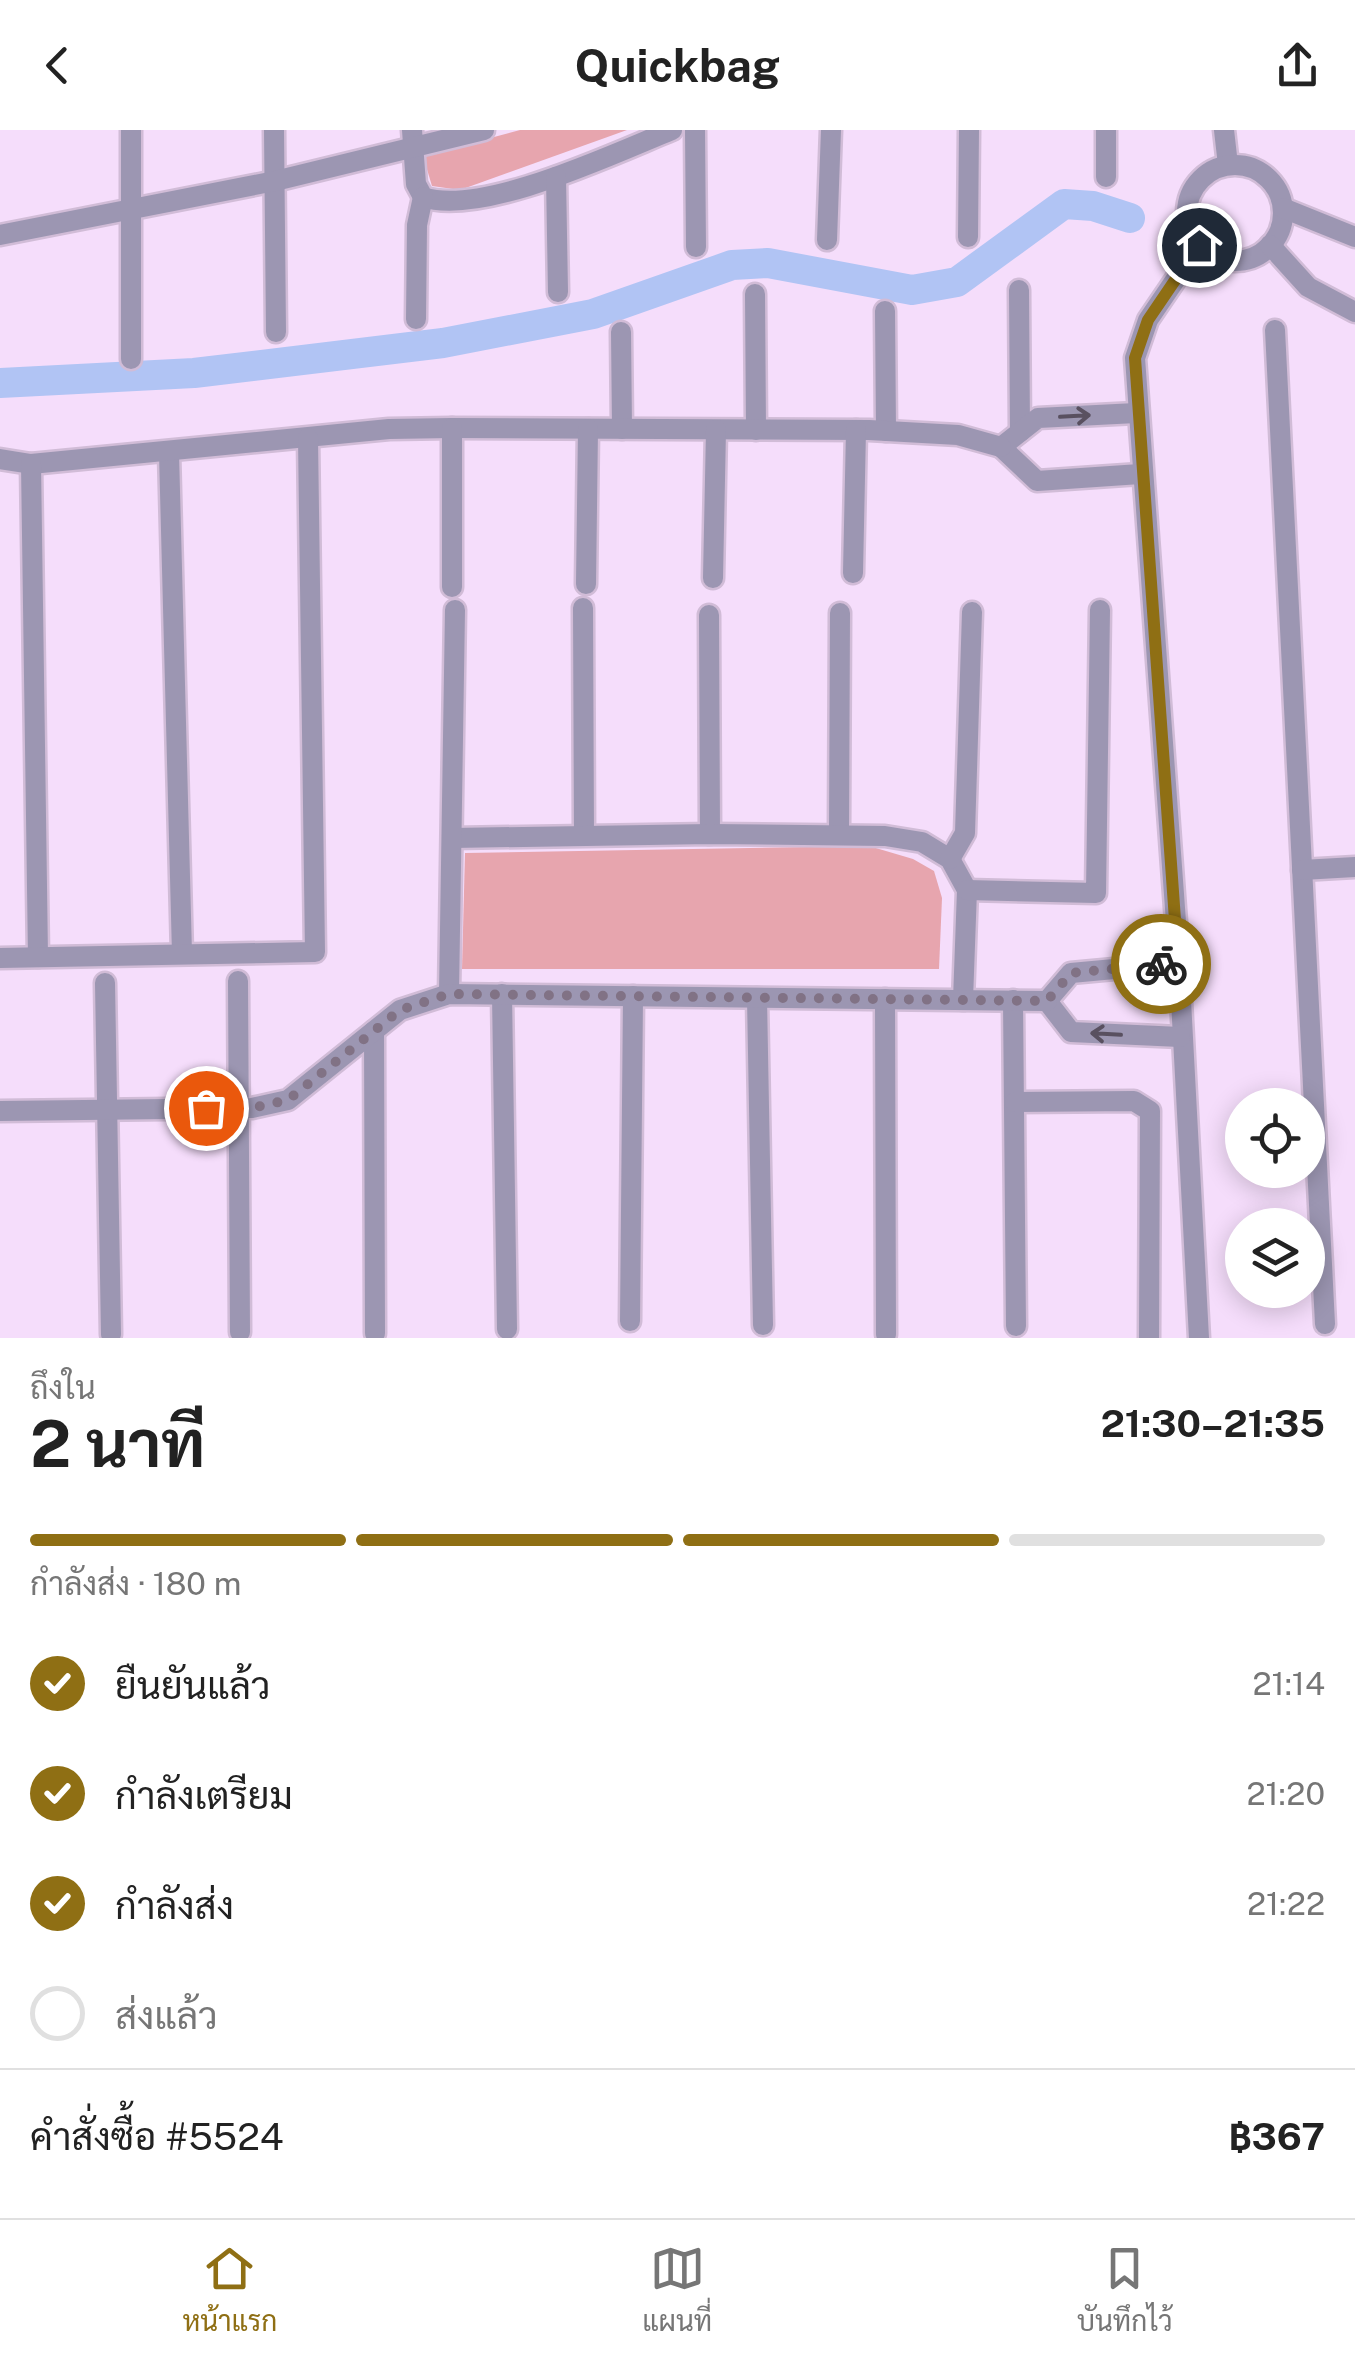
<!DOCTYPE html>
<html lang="th">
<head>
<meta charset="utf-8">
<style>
	:root { --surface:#fff; --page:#f2f2f2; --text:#222; --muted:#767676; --line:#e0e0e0; --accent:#8f6f14 }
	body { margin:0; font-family:"Public Sans",Sarabun,sans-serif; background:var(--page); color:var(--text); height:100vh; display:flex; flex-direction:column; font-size:38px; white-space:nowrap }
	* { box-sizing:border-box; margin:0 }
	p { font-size:32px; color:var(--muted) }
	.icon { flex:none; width:55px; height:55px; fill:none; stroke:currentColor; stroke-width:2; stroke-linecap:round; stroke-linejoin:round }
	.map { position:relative; height:1208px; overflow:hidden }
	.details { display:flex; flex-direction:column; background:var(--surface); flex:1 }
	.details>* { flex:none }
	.controls { position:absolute; left:1225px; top:958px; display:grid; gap:20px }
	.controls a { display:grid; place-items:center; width:100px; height:100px; border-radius:50%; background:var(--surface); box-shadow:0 5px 25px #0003; font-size:50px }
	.pin { position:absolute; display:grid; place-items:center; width:85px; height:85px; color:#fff; margin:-42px; border:5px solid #fff; border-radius:50%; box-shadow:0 2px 10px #0007 }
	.courier { position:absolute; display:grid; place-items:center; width:100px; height:100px; margin:-50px; border:8px solid #8f6f14; border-radius:50%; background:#fff; color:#222; box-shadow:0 2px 12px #0007 }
	.head em { font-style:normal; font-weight:700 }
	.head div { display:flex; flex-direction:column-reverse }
	.head { display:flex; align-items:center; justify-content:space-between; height:170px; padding:0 30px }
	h1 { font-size:65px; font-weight:700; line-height:75px }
	.bar { display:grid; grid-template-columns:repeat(4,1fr); gap:15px 10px; align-content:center; height:120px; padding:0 30px }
	.bar i { height:12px; border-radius:8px; background:var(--line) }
	.bar .current { background:var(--accent) }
	.bar p { grid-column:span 4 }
	.line { display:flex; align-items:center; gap:25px; padding:0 30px; border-top:2px solid var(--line) }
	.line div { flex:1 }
	ol { padding:0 30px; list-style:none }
	li { display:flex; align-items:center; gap:30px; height:110px }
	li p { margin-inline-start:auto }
	li .icon { padding:10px; border-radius:50%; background:var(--accent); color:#fff; stroke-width:4 }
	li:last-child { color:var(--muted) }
	li i { width:55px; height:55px; border:5px solid var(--line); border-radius:50% }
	header { display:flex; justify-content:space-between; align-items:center; height:130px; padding:0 30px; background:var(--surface); font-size:45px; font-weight:700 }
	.menu { display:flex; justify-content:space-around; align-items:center; height:140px; border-top:2px solid var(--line); background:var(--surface); font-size:28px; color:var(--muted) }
	.menu a { display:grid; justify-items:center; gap:5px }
	.menu .current { color:var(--accent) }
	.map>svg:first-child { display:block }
	.green { fill:#e7a5ae }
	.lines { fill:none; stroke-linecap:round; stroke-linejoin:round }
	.canal { stroke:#b1c4f4; stroke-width:30 }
	.minor-casing { stroke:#d1bcd7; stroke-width:25 }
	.minor { stroke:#9c96b2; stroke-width:20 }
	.oneway { stroke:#595060 }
	.done { stroke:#817285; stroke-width:10; stroke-dasharray:0 18 }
	.route { stroke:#8f6f14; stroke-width:12 }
</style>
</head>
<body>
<header><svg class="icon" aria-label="back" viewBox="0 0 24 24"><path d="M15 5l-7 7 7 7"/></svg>Quickbag<svg class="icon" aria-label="share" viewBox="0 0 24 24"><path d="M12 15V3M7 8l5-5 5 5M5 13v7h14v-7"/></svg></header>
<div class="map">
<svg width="1355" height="1208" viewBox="0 0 1355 1208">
	<rect width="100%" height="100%" fill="#f5ddfb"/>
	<g class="green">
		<path d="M520,0h107l-167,60 -28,-4 -9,-30z"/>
		<path d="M869,716l44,13 21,12 8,27 -3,71h-477l3,-116z"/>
	</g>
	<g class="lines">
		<path class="canal" d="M0,253l194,-10 249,-30 150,-29 139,-49 36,-2 144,27 45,-8 107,-78 29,2 37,12"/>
		<defs>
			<g id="minor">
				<path d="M274,0l2,202"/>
				<path d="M412,0l4,54 7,13c58,20 192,-44 249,-67"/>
				<path d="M695,0l1,117"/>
				<path d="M1106,0v47"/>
				<path d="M1224,0l4,35"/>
				<circle cx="1235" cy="83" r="48"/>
				<path d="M556,47l2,115"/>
				<path d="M1283,78l72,29"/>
				<path d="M0,105l275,-54 209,-51"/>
				<path d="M968,107l1,-107"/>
				<path d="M827,110l4,-110"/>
				<path d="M1199,115l-51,75 -13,38 44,605 20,375"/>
				<path d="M1270,115l38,42 47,25"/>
				<path d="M1019,160l1,142"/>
				<path d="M755,164l1,136"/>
				<path d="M885,181l1,120"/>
				<path d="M416,189l1,-94 6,-28"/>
				<path d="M1275,200l50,994"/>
				<path d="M621,202l1,97"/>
				<path d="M131,229v-229"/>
				<path d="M1136,283l-98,5 -37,29 36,34 103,-7"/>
				<path d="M169,323l13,501"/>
				<path d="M0,329l31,5 358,-35 63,-1 417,2 89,5 43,12"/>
				<path d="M31,334l7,493"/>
				<path d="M853,443l3,-143"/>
				<path d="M713,448l3,-148"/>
				<path d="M586,454l2,-155"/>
				<path d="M452,457v-159"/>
				<path d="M583,478l1,227"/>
				<path d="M709,485l1,219"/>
				<path d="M839,705l1,-222"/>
				<path d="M453,708l257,-4 175,2 37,6 28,17 17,31 -4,110"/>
				<path d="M950,729l15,-26 7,-221"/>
				<path d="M1302,740l53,-3"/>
				<path d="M967,760l129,3 4,-283"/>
				<path d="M0,828l315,-6 -7,-514"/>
				<path d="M238,851l2,351"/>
				<path d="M105,853l6,351"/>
				<path d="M449,864l6,-384"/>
				<path d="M502,864l5,335"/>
				<path d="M757,868l6,327"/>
				<path d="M885,869l1,335"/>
				<path d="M1013,870l3,326"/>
				<path d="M1047,871l24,31 109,5"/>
				<path d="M1047,871l24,-28 108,-10"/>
				<path d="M374,901l1,302"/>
				<path d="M1015,972l119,-1 16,10 -1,227"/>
				<path d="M0,981l252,-3 36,-8 112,-90 49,-16 598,7"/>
				<path d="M630,1191l3,-325"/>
			</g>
		</defs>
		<use href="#minor" class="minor-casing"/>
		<use href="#minor" class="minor"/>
	</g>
	<defs><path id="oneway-shaft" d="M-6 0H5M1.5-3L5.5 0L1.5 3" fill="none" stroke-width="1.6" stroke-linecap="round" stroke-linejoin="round" transform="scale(2.5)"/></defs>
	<g class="oneway">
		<use href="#oneway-shaft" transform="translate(1075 286) rotate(-3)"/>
		<use href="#oneway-shaft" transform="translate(1106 904) rotate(-177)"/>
	</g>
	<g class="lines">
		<path class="done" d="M206,978h46l36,-8 112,-90 49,-16 598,7 24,-28 90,-9"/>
		<path class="route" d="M1161,834l17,-2 -43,-604 13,-38 51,-75"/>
	</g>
</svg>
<div class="controls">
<a><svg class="icon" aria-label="locate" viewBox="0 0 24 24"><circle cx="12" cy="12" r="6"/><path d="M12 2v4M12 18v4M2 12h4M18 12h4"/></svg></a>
<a><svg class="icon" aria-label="layers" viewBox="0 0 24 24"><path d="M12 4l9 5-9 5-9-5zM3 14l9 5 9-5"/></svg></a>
</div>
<div class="pin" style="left:206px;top:978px;background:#ea580c"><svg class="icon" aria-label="bag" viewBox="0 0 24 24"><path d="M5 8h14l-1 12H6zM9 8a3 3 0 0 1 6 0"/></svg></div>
<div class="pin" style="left:1199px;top:115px;background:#1f2937"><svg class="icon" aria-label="home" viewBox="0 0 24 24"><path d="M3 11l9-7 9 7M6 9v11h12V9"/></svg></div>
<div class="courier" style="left:1161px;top:834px"><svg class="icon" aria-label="bike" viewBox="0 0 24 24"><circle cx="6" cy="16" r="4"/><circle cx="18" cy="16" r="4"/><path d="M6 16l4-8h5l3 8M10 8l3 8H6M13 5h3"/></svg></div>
</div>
<section class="details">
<div class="head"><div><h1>2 นาที</h1><p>ถึงใน</p></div><em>21:30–21:35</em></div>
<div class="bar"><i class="current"></i><i class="current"></i><i class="current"></i><i></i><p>กำลังส่ง · 180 m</p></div>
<ol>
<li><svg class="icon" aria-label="check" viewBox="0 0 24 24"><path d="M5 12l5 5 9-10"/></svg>ยืนยันแล้ว<p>21:14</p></li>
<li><svg class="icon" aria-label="check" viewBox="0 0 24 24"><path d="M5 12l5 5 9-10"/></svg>กำลังเตรียม<p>21:20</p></li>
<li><svg class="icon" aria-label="check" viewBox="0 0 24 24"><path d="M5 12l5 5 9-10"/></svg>กำลังส่ง<p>21:22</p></li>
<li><i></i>ส่งแล้ว</li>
</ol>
<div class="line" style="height:130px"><div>คำสั่งซื้อ #5524</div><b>฿367</b></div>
</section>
<nav class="menu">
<a class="current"><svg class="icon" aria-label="home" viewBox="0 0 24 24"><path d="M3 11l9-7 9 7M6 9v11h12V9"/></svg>หน้าแรก</a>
<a><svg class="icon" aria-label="map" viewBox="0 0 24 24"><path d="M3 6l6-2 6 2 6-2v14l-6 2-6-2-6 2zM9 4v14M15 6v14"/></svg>แผนที่</a>
<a><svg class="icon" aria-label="saved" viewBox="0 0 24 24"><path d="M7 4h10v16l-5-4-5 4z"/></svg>บันทึกไว้</a>
</nav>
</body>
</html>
